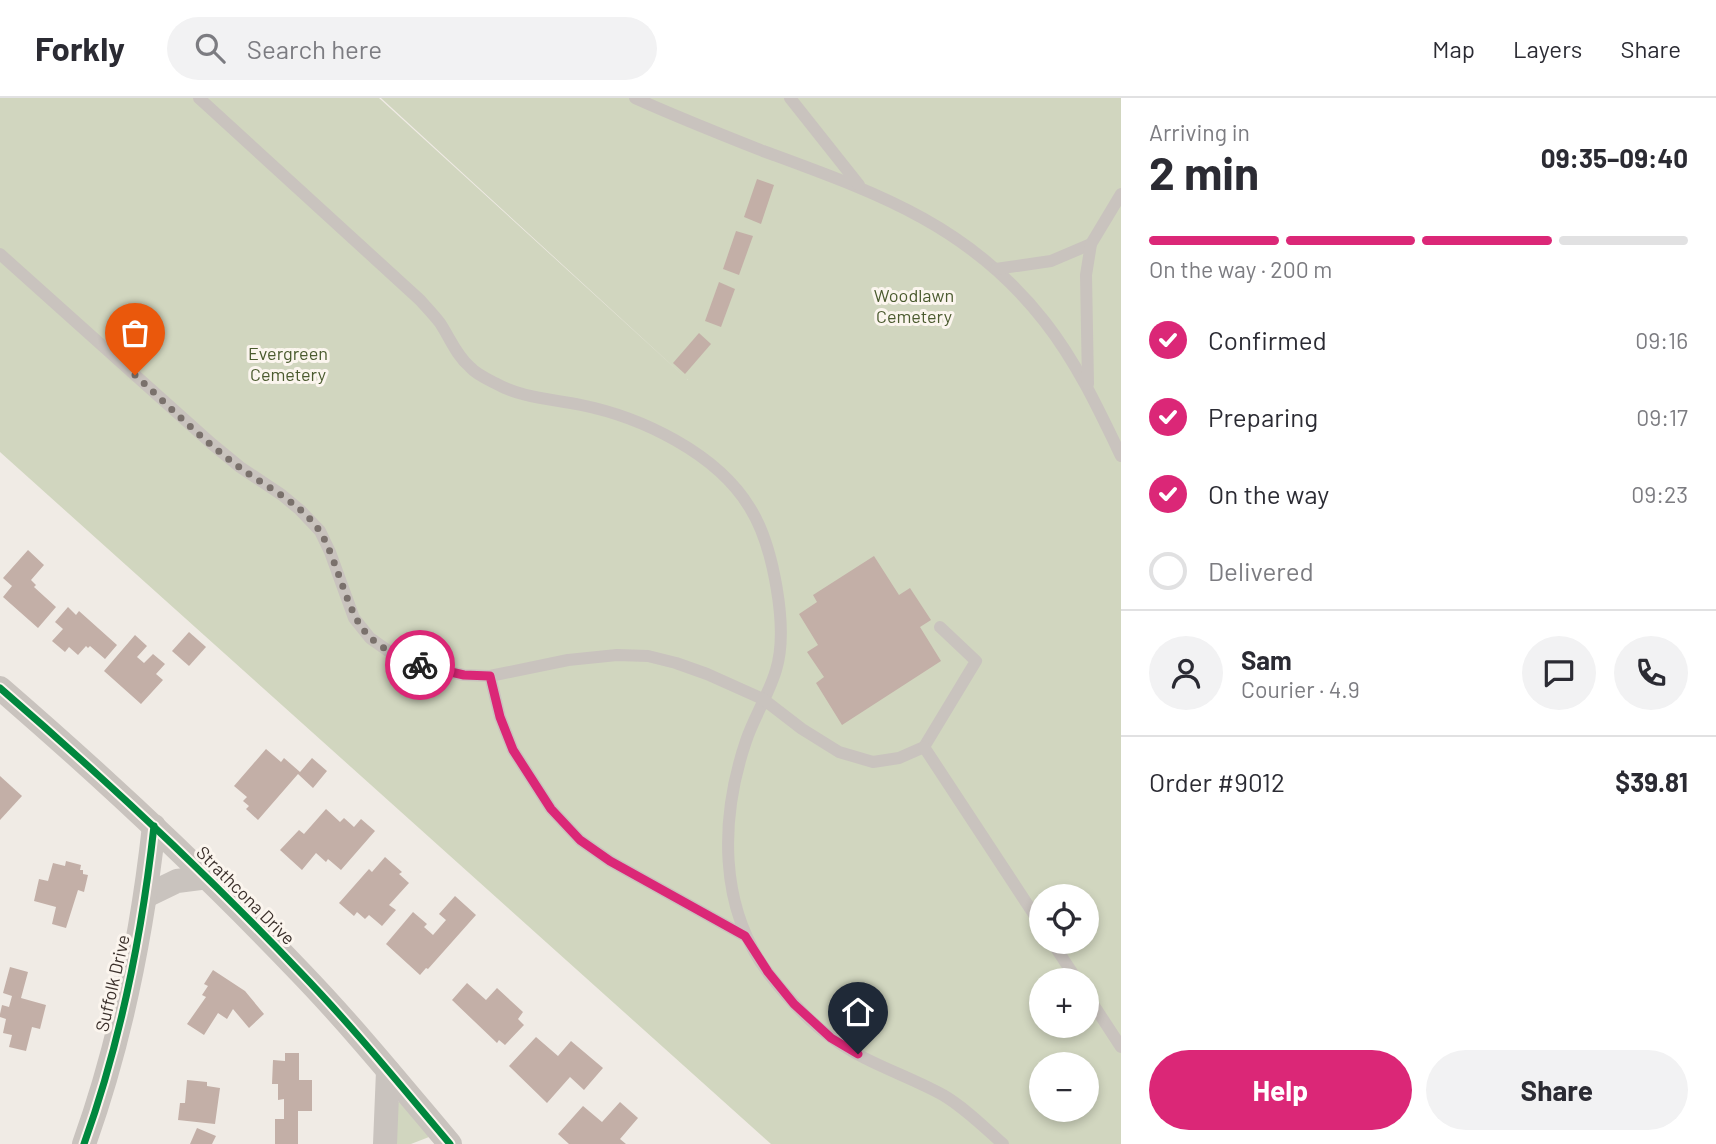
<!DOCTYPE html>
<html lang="en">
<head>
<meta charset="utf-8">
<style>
	:root { --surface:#fff; --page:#f2f2f3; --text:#2b2b33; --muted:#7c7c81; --line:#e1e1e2; --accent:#db2777 }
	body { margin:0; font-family:Barlow,sans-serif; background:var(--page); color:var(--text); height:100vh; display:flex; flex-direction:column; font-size:26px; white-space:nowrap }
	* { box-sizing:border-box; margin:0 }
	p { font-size:23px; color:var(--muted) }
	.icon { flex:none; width:38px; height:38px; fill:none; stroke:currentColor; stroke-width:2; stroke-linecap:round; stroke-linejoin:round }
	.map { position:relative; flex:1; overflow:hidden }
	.drawer { display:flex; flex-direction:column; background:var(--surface); width:595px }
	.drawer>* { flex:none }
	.fabs { position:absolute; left:1029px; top:786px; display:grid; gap:14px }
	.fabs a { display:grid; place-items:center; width:70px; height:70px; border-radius:50%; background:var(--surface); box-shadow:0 4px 10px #0003; font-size:35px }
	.pin { position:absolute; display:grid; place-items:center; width:60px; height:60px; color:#fff; margin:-72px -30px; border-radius:50% 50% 50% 0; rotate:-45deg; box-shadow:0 0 7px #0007 }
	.pin .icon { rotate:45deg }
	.courier { position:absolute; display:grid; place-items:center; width:70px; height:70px; margin:-35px; border:5px solid #db2777; border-radius:50%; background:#fff; color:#222; box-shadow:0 2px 9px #0007 }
	.overview em { font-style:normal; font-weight:700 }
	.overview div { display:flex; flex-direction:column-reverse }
	.overview { display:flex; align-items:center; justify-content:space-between; height:119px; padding:0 28px }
	h1 { font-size:46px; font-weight:700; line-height:52px }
	.bar { display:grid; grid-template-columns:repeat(4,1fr); gap:10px 7px; align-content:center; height:84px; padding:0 28px }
	.bar i { height:9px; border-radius:5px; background:var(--line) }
	.bar .active { background:var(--accent) }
	.bar p { grid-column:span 4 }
	.line { display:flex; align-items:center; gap:18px; padding:0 28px; border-top:2px solid var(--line) }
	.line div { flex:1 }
	.round { display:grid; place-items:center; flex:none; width:74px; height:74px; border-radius:37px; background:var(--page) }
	ol { padding:0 28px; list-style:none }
	li { display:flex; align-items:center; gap:21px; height:77px }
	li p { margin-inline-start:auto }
	li .icon { padding:7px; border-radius:50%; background:var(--accent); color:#fff; stroke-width:4 }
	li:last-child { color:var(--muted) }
	li i { width:38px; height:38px; border:4px solid var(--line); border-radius:50% }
	.action { display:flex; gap:14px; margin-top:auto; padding:14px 28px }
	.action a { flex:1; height:80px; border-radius:42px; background:var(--accent); color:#fff; font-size:28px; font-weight:700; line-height:80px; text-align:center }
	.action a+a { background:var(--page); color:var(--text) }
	header { display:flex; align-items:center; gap:42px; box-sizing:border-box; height:98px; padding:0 35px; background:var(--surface); border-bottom:2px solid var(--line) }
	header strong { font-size:33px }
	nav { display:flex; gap:38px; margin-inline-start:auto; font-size:24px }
	.search { width:490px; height:63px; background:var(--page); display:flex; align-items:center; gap:18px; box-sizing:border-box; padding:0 24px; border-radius:38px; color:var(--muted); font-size:26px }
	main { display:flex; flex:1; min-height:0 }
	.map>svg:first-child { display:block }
	.green { fill:#d1d6bf; fill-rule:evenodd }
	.building { fill:#c3afa7 }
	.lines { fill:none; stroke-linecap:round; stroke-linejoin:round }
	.service { stroke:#c9c3be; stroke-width:12 }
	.minor { stroke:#c9c3be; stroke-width:24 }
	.cycleway-casing { stroke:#fbf5ee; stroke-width:11 }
	.cycleway { stroke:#00873e; stroke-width:7 }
	.done { stroke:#7a716c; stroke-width:7; stroke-dasharray:0 12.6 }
	.route { stroke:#db2777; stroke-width:9 }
	.labels { text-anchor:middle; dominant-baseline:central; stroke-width:6; stroke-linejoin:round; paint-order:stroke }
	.park-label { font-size:18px; fill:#4a5a2e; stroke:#fbf5ee }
	.street-label { font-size:18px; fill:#3b302b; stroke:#fbf5ee }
</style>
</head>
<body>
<header>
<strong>Forkly</strong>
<div class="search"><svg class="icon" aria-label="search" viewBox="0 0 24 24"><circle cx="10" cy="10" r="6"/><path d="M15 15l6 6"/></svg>Search here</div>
<nav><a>Map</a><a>Layers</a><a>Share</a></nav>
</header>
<main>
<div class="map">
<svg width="1121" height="1046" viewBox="0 0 1121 1046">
	<rect width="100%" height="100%" fill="#f0ebe5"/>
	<g class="green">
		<path d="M0,0h379l309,282 -307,-282h740v1046h-350l-771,-692zM1041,798h46v46h-46zM1041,882h46v46h-46zM1041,966h46v46h-46z"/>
		<path d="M397,1004h7l25,35 -18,7h-15z"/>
	</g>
	<g class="building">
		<path d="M757,81l17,6 -13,39 -17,-7z"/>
		<path d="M736,133l17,5 -14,39 -16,-6z"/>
		<path d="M719,184l16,7 -14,38 -16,-6z"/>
		<path d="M699,235l12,11 -26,30 -12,-11z"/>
		<path d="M28,452l16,15 -13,15 5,5 -2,2 22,20 -18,21 -35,-31 9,-11 -9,-8z"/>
		<path d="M874,458l25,39 11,-7 21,32 -11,7 21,34 -99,64 -26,-42 8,-6 -17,-25 11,-7 -19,-31 18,-12 -4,-7z"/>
		<path d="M68,509l8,8 3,-4 38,34 -12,14 -15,-13 -2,2 -2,-2 -8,9 -9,-8 -4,5 -13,-11 11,-12 -8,-7z"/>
		<path d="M189,534l17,15 -17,19 -17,-15z"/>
		<path d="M135,537l12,11 -10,11 7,6 9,-9 12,10 -9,10 7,6 -22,24 -37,-33z"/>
		<path d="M266,651l15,13 3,-4 16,14 12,-14 15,13 -14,17 -15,-14 -40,46 -12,-11 3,-3 -6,-5 4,-4 -13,-11z"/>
		<path d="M0,678l22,20 -22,24z"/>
		<path d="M326,711l14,13 4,-4 10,9 7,-8 14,12 -34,39 -13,-11 -2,3 -10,-9 -14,17 -22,-20 19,-20 5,4z"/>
		<path d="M385,759l17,15 -3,2 10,9 -20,22 7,5 -14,16 -13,-11 -4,4 -8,-7 -3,4 -15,-13 30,-34 3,3z"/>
		<path d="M66,763l15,4 -1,5h3v4l5,1 -4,17 -6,-2 -12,38 -14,-4 4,-17 -22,-6 5,-22 9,2 5,-18 12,3z"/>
		<path d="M455,798l21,19 -48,54 -2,-1 -6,7 -34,-31 27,-32 14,12 -3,3 9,8 13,-15 -7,-6z"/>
		<path d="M10,869l18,5 -7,26 25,7 -6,24 -8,-2 -6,24 -17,-4 3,-12 -9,-2 3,-14 -6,-2v-3l2,-9 7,2 3,-11 -9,-3z"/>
		<path d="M213,872l32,21 19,23 -15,14 -16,-19 -6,10 -9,-6 -14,22 -17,-11 19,-27 -4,-2 6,-9 -4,-2z"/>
		<path d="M467,885l19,17 11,-12 26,24 -5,7 6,6 -19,20 -6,-5 -2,3 -45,-43z"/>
		<path d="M536,939l22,19 13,-15 32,27 -19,22 -14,-13 -23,26 -38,-37z"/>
		<path d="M285,955h14v27h13v31h-14v33h-23v-25h9v-20l-6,1v-16h-6l1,-24 12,1z"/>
		<path d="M187,982l20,2v4l13,2 -5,36 -37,-4 2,-17h5z"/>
		<path d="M620,1004l18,16 -18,21 6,5h-57l-11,-10 25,-28 19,16z"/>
		<path d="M197,1030l19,8 -4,8h-22z"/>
	</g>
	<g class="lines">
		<g class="service">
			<path d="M199,0l221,202c7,8 14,15 20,23 10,15 16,32 30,44 6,7 17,12 25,16 26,15 58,16 86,22 60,12 136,48 169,103 23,37 39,120 26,162 -7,24 -22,47 -30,71 -26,77 -28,166 23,233 18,23 39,47 63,64 33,25 75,37 111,57 22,13 41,32 60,49"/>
			<path d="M635,0c42,19 85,36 128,53 111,41 206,73 282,171 32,41 54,88 76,134"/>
			<path d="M790,0l69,87"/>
			<path d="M0,156l212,190 28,23 42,28 18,15 20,21 10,21 24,66 16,20 24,17 36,13 34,7 26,1 78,-16 49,-5 31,1 28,7 31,11 56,25 39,30 37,23 34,10 26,-4 25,-11 52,-86 -36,-34"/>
			<path d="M996,171l55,-8 40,-17"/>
			<path d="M1088,286l-2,-109 5,-31 30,-50"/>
			<path d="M490,578l10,41 13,33 38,59 29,31 30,21 135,75"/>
			<path d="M924,649l117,178"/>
			<path d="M1052,844l25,38"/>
			<path d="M1087,897l34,52"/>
		</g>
		<g class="minor">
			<path d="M0,590c104,90 205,184 300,284 53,55 101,114 150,172"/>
			<path d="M146,798l31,-15 31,-4"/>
			<path d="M84,1046c37,-103 58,-210 70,-318"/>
			<path d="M385,1046l3,-73"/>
		</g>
		<defs>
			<g id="cycleway">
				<path d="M0,590c104,90 205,184 300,284 53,55 101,114 150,172"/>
				<path d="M84,1046c37,-103 58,-210 70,-318"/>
			</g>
		</defs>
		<use href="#cycleway" class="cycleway-casing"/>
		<use href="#cycleway" class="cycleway"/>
	</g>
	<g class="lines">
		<path class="done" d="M135,277c34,31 67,65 104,92 27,20 60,35 80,63 8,12 13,27 18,40 20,56 24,73 83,95"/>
		<path class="route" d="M420,567l44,10 26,1 10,41 13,33 38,59 29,31 30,21 135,75 23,36 26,32 37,34 27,16"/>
	</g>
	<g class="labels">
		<g class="park-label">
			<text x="914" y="197">Woodlawn<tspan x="914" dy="21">Cemetery</tspan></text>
			<text x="288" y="255">Evergreen<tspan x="288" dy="21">Cemetery</tspan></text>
		</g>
		<g class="street-label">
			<text transform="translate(246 797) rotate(45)">Strathcona Drive</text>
			<text transform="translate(112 885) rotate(-77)">Suffolk Drive</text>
		</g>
	</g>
</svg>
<div class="fabs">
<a><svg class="icon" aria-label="locate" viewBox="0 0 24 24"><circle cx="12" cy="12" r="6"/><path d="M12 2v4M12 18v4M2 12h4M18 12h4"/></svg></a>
<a>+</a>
<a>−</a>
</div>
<div class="pin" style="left:135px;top:277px;background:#ea580c"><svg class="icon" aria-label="bag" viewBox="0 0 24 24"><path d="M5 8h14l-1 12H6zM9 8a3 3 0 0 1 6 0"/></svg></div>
<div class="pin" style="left:858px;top:956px;background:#1f2937"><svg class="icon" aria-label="home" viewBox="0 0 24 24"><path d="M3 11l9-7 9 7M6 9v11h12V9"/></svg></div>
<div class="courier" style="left:420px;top:567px"><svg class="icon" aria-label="bike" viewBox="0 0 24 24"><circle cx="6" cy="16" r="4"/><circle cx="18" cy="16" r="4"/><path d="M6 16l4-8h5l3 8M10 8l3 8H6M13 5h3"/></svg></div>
</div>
<section class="drawer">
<div class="overview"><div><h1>2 min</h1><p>Arriving in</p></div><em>09:35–09:40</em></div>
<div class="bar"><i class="active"></i><i class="active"></i><i class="active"></i><i></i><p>On the way · 200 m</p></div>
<ol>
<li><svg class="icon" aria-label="check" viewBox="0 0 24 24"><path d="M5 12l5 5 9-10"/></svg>Confirmed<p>09:16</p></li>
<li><svg class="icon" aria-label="check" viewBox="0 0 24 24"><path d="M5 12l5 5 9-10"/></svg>Preparing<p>09:17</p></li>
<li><svg class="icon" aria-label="check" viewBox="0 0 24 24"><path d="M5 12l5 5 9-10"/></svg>On the way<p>09:23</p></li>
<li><i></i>Delivered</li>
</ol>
<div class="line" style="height:126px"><a class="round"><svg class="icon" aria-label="person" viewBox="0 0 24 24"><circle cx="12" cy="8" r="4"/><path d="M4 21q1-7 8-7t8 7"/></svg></a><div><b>Sam</b><p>Courier · 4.9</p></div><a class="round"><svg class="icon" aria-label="chat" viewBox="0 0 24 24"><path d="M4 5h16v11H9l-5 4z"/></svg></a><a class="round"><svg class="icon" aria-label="phone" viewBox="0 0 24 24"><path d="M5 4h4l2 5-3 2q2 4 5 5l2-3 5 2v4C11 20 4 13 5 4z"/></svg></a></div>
<div class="line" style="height:91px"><div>Order #9012</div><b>$39.81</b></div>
<div class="action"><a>Help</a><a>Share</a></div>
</section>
</main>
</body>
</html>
